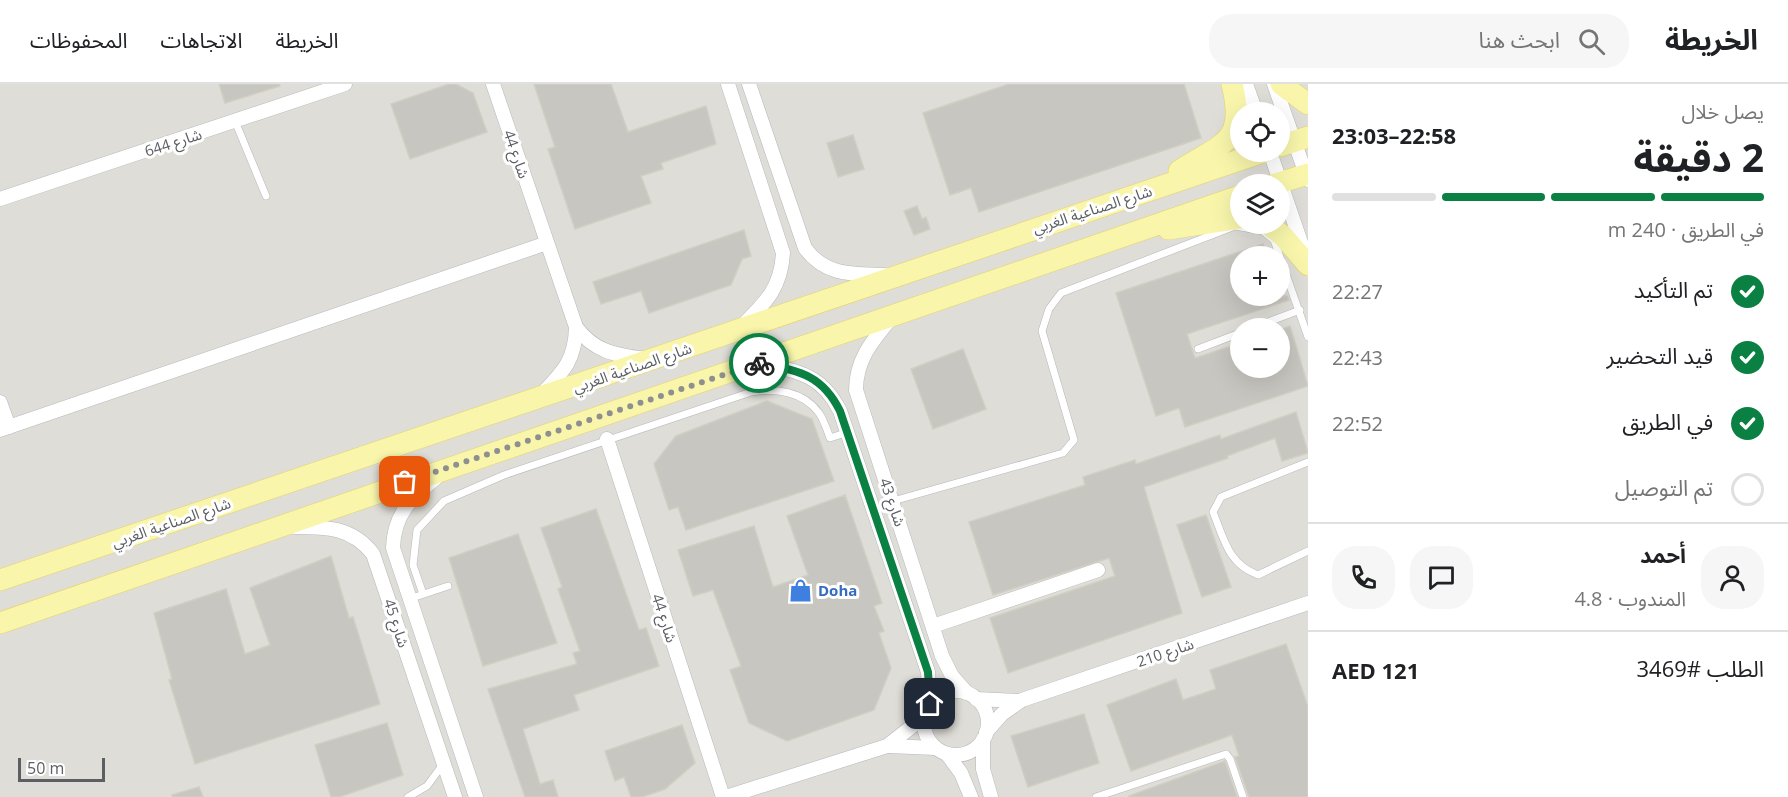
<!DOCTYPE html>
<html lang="ar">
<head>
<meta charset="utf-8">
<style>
	:root { --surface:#fff; --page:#f6f6f6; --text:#202124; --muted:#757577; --line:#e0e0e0; --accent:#0b8043 }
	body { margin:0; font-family:"Open Sans","Noto Sans Arabic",sans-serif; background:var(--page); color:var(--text); direction:rtl; height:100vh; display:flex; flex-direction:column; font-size:22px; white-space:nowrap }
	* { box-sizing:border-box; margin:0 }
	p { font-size:20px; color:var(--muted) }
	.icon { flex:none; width:33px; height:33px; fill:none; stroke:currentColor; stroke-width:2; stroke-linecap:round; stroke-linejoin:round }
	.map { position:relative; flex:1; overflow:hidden; direction:ltr }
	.details { display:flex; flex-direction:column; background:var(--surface); width:480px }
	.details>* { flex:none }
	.controls { position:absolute; left:1230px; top:18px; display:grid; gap:12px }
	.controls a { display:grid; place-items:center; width:60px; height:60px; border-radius:50%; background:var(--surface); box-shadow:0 6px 24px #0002; font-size:30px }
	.scale { position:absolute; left:18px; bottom:15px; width:87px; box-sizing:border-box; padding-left:6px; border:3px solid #5b5e63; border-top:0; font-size:16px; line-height:21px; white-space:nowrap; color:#5b5e63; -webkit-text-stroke:4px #fff; paint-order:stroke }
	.pin { position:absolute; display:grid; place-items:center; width:51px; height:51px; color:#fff; margin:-26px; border-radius:12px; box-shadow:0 3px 9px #0006 }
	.courier { position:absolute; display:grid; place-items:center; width:60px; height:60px; margin:-30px; border:4px solid #0b8043; border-radius:50%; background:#fff; color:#222; box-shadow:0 2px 8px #0007 }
	.summary em { font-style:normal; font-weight:700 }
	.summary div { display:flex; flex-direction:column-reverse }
	.summary { display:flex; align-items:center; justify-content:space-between; height:102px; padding:0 24px }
	h1 { font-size:39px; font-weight:700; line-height:45px }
	.bar { display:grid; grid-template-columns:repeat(4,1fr); gap:9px 6px; align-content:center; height:72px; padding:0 24px }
	.bar i { height:8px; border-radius:4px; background:var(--line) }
	.bar .on { background:var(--accent) }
	.bar p { grid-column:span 4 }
	.line { display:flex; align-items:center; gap:15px; padding:0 24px; border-top:2px solid var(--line) }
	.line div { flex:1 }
	.round { display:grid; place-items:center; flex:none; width:63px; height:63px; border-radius:24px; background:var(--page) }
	ol { padding:0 24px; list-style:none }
	li { display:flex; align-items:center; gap:18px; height:66px }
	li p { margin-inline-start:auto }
	li .icon { padding:6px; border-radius:50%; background:var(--accent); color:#fff; stroke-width:4 }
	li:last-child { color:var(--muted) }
	li i { width:33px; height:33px; border:3px solid var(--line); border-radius:50% }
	header { display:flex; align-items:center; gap:36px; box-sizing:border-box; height:84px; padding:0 30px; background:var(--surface); border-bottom:2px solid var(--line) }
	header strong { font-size:28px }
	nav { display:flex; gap:33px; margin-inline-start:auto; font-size:21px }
	.search { width:420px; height:54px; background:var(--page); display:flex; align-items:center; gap:15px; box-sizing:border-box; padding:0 21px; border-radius:24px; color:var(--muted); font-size:22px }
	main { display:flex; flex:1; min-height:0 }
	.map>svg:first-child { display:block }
	.industrial { fill:#deddd7; fill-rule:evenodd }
	.building { fill:#c8c6c0; stroke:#d1cec2; stroke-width:1.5 }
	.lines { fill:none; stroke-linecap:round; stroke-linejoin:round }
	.lane-casing { stroke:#b6b8bc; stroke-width:8 }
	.street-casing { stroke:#b6b8bc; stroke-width:15 }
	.primary-casing { stroke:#e6d363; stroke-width:22 }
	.lane { stroke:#fff; stroke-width:7 }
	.street { stroke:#fff; stroke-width:14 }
	.primary { stroke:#f9f6ac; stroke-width:21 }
	.done { stroke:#8e9090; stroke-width:6; stroke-dasharray:0 10.8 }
	.route { stroke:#0b8043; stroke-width:8 }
	.labels { text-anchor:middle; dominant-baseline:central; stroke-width:6; stroke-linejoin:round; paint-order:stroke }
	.street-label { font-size:15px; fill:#5b5e63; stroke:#fff }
	.shop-label { font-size:15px; font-weight:bold; fill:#366cbe; stroke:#fff; text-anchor:start }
</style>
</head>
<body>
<header>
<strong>الخريطة</strong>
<div class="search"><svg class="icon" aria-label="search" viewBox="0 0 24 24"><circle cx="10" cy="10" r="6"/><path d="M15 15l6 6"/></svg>ابحث هنا</div>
<nav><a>الخريطة</a><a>الاتجاهات</a><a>المحفوظات</a></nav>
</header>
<main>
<section class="details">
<div class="summary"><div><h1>2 دقيقة</h1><p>يصل خلال</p></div><em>22:58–23:03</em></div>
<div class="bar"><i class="on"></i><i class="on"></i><i class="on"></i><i></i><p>في الطريق · 240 m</p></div>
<ol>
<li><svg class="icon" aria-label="check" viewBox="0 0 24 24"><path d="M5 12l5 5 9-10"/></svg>تم التأكيد<p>22:27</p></li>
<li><svg class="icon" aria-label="check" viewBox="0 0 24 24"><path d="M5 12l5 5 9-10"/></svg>قيد التحضير<p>22:43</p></li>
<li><svg class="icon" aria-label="check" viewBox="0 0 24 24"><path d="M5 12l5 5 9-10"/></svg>في الطريق<p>22:52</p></li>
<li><i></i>تم التوصيل</li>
</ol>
<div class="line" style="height:108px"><a class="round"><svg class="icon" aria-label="person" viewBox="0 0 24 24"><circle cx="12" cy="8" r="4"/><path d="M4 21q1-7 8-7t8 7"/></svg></a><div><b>أحمد</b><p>المندوب · 4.8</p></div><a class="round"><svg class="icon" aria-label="chat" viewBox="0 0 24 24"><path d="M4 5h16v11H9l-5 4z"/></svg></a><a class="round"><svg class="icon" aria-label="phone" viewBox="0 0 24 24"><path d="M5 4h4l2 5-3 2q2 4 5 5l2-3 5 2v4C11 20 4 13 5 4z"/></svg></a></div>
<div class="line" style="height:78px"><div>الطلب #3469</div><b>AED 121</b></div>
</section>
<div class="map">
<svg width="1308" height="713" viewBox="0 0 1308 713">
	<rect width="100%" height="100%" fill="#edece3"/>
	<path class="industrial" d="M0,0h1308v713h-1308zM1240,28h40v40h-40zM1240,100h40v40h-40zM1240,172h40v40h-40zM1240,244h40v40h-40z"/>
	<g class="building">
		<path d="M219,0h60l1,2 -55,17z"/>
		<path d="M449,0h7l17,9 14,39 -77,27 -19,-55z"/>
		<path d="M534,0h77l17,48 78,-26 10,38 -55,19 2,6 -22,7 10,27 -76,26 -27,-80 7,-2z"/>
		<path d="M1009,0h175l17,54 -222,74 -8,-24 -21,7 -27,-82z"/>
		<path d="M853,51l11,34 -26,8 -11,-34z"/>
		<path d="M917,122l5,13 4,-2 4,12 -16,6 -10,-24z"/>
		<path d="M744,146l7,26 -9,3 -11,26 -82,28 -8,-22 -40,13 -8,-22z"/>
		<path d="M1263,160l4,12h-27v40h47l2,4 -102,34 8,24 45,-15v25h40v-38l10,-4 18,60 -123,41 -6,-19 -23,8 -40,-123z"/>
		<path d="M963,265l23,60 -53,20 -22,-60z"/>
		<path d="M767,317l45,18 22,62 -148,49 -8,-23 -9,3 -15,-46 22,-28z"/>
		<path d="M1296,328l12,41 -26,8 -7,-23 -48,18 1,2 -84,29 38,126 -174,60 -18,-55 125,-42 -6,-18 -116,37 -24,-73 116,-37 -2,-8 52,-17 1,4 84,-29 1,4z"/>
		<path d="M845,411l37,108 -8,3 10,25 -5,2 12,35 -17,42 -87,31 -38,-18 -19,-53 11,-4 -28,-76 -20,6 -15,-46 76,-24 19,61 35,-12 -21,-59z"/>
		<path d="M596,425l43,121 7,-2 13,38 -85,29 5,15 -56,19 17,55 13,-4 5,17h-33l-37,-108 89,-25 -4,-11 7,-2 -22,-62 4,-2 -21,-59z"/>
		<path d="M1206,431l25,72 -29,10 -25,-72z"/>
		<path d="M518,450l39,109 -74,23 -34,-108z"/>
		<path d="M331,472l18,62 4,-1 27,87 -185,60 -26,-84 3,-1 -18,-66 72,-24 19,65 25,-9 -20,-57z"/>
		<path d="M1286,560l22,63v90h-59l-14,-40 4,-1 -7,-21 -101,36 -24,-66 69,-26 7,21 33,-11 -6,-19z"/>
		<path d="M1084,630l15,49 -71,24 -17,-51z"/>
		<path d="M387,639l16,52 -64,22h-8l-16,-52z"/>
		<path d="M682,641l13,38 -30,26 -23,8h-11l-7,-20 -9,4 -10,-30z"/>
		<path d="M1225,677l12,36h-108v-1z"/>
		<path d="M199,703l4,10h-30l-1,-2z"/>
	</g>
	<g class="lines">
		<defs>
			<g id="lane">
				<path d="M235,37l31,75"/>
				<path d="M1252,244l48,-18"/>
				<path d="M1198,265l42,-16"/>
				<path d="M1308,378l-87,35 -8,15c11,27 15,52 45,63l50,-24"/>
				<path d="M893,417l170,-48 11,-13 -32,-109 7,-22 12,-16 174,-67 28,5 11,9 34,97"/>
				<path d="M423,510l-10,-29 4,-35 27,-29 60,-26 247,-83c24,-4 52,-1 68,21 5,7 8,17 11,25l18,-6"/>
				<path d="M409,515l39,-13"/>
				<path d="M408,713l19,-11 17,-23"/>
				<path d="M1096,713l130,-43 4,5 13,38"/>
			</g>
			<g id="street">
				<path d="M493,0l83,243c18,25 40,28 69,32"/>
				<path d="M728,0l55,169c-2,35 -17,49 -41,73"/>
				<path d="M749,0l56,164c20,28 48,26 79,27"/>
				<path d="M1246,0l10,28"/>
				<path d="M1274,0l34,96"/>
				<path d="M1270,68l36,105"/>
				<path d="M0,115l345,-115"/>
				<path d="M892,233c-19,23 -36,42 -36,73l86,266 10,20 15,17"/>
				<path d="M758,279c38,8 63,10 82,48l88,261 2,32"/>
				<path d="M542,310c22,-23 33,-34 34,-67"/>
				<path d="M0,318l9,25"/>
				<path d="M0,346l547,-187"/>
				<path d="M607,355l116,358"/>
				<path d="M436,394c-25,20 -42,36 -43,70l83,249"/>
				<path d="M295,443c32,0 57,0 78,27l82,243"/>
				<path d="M933,542l165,-56"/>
				<circle cx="956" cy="639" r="32"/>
				<path d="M976,615l43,2"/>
				<path d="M986,648l16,-18 20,-14 286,-97"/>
				<path d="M983,655v30l8,28"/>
				<path d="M889,662l46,2"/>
				<path d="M947,670l14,19 10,24"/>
				<path d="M726,713l161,-51 37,-29"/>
			</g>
			<g id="primary">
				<path d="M1281,0l27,20"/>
				<path d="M1280,62l28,-9"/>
				<path d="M1179,87c42,-28 68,-27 53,-87"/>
				<path d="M1275,100l33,-10"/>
				<path d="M1268,140l15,12 25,29"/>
				<path d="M1168,145l72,-11"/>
				<path d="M0,496l1263,-428"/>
				<path d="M0,539l1240,-427"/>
			</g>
		</defs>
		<use href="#lane" class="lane-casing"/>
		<use href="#street" class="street-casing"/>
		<use href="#primary" class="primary-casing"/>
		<use href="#lane" class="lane"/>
		<use href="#street" class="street"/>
		<use href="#primary" class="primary"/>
	</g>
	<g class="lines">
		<path class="done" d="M405,398l354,-119"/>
		<path class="route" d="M759,279c38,8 62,10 81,48l88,261 2,32"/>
	</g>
	<defs>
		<symbol id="shop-bare" viewBox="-9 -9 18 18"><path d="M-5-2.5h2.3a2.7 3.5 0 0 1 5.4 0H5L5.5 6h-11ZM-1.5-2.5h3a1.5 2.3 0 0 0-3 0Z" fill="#3f7fe0" stroke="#fff" stroke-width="2.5" paint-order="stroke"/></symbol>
	</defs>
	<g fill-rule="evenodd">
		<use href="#shop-bare" x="784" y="490" width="33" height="33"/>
	</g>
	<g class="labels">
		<g class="street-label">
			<text transform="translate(173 58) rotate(-18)">شارع 644</text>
			<text transform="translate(517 70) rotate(71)">شارع 44</text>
			<text transform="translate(1092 125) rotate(-18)">شارع الصناعية الغربي</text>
			<text transform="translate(632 283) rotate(-19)">شارع الصناعية الغربي</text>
			<text transform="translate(893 418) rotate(71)">شارع 43</text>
			<text transform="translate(171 438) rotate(-19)">شارع الصناعية الغربي</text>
			<text transform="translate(665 534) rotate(72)">شارع 44</text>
			<text transform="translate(397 539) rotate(72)">شارع 45</text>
			<text transform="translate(1165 568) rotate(-19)">شارع 210</text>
		</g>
		<g class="shop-label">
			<text x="818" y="506">Doha</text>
		</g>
	</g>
</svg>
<div class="controls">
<a><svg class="icon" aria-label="locate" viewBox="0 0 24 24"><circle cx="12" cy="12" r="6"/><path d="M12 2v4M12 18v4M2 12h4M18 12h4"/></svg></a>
<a><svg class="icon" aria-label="layers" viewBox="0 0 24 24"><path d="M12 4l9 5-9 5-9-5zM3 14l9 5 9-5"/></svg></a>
<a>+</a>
<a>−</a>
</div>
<div class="scale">50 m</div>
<div class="pin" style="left:405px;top:398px;background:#ea580c"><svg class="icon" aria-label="bag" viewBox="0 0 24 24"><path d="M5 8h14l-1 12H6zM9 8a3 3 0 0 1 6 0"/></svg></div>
<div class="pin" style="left:930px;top:620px;background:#1f2937"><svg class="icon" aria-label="home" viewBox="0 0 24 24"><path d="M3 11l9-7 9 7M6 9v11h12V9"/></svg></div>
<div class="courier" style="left:759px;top:279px"><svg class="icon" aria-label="bike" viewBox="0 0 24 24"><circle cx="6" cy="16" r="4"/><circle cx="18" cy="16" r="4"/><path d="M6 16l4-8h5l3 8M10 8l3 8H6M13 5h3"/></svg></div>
</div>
</main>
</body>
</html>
